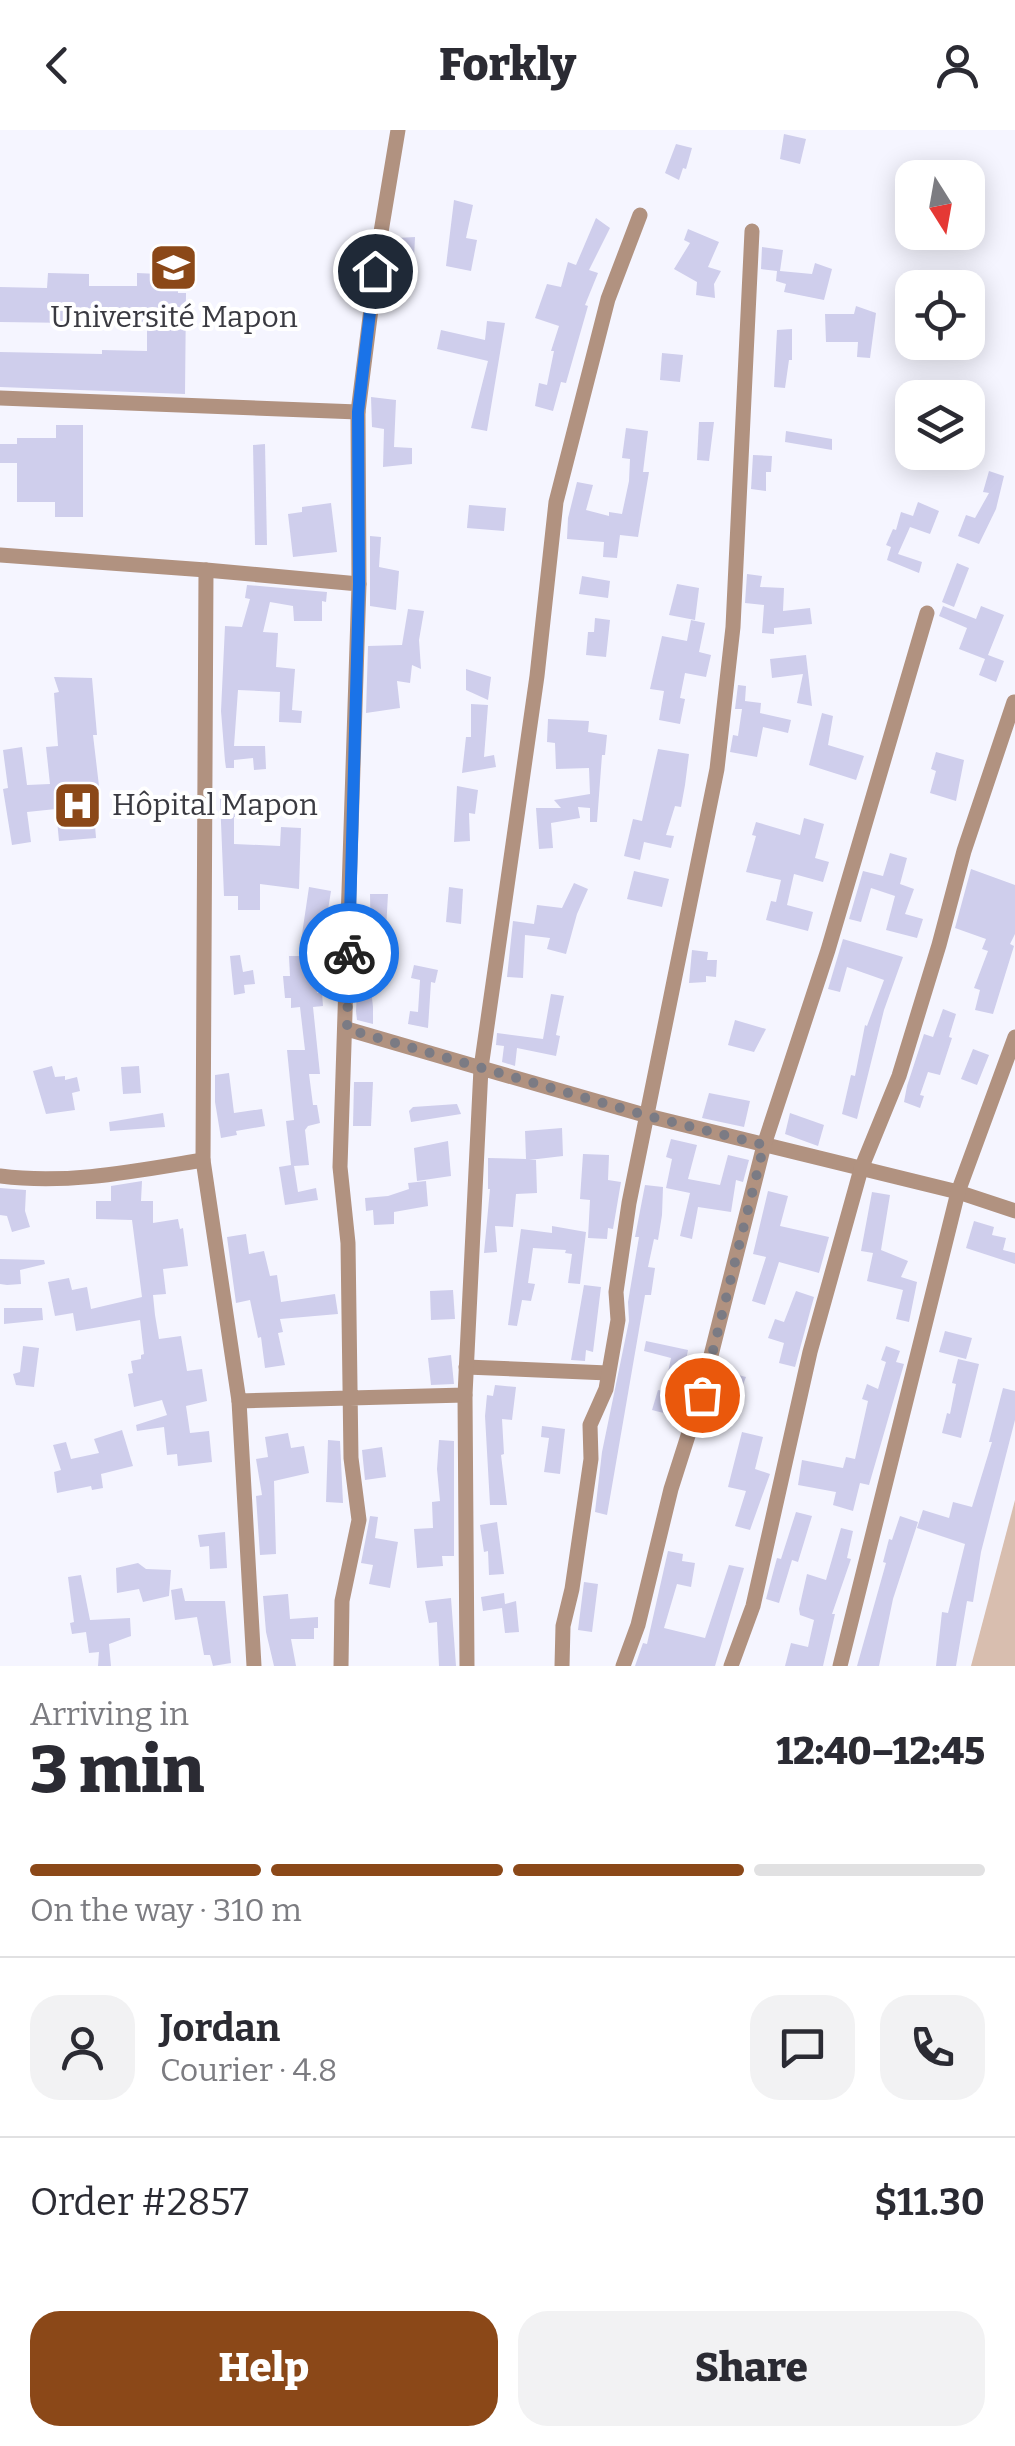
<!DOCTYPE html>
<html lang="en">
<head>
<meta charset="utf-8">
<style>
	:root { --surface:#fff; --page:#f2f2f3; --text:#2b2b33; --muted:#7c7c81; --line:#e1e1e2; --accent:#8b4818 }
	body { margin:0; font-family:Bitter,serif; background:var(--page); color:var(--text); height:100vh; display:flex; flex-direction:column; font-size:38px; white-space:nowrap }
	* { box-sizing:border-box; margin:0 }
	p { font-size:32px; color:var(--muted) }
	.icon { flex:none; width:55px; height:55px; fill:none; stroke:currentColor; stroke-width:2; stroke-linecap:round; stroke-linejoin:round }
	.map { position:relative; height:1536px; overflow:hidden }
	.sheet { display:flex; flex-direction:column; background:var(--surface); flex:1 }
	.sheet>* { flex:none }
	.needle { width:65px; rotate:169deg }
	.controls { position:absolute; left:895px; top:30px; display:grid; gap:20px }
	.controls a { display:grid; place-items:center; width:90px; height:90px; border-radius:20px; background:var(--surface); box-shadow:0 5px 25px #0003; font-size:50px }
	.pin { position:absolute; display:grid; place-items:center; width:85px; height:85px; color:#fff; margin:-42px; border:5px solid #fff; border-radius:50%; box-shadow:0 2px 10px #0007 }
	.courier { position:absolute; display:grid; place-items:center; width:100px; height:100px; margin:-50px; border:8px solid #1a73e8; border-radius:50%; background:#fff; color:#222; box-shadow:0 2px 12px #0007 }
	.head em { font-style:normal; font-weight:800 }
	.head div { display:flex; flex-direction:column-reverse }
	.head { display:flex; align-items:center; justify-content:space-between; height:170px; padding:0 30px }
	h1 { font-size:65px; font-weight:800; line-height:75px }
	.bar { display:grid; grid-template-columns:repeat(4,1fr); gap:15px 10px; align-content:center; height:120px; padding:0 30px }
	.bar i { height:12px; border-radius:8px; background:var(--line) }
	.bar .current { background:var(--accent) }
	.bar p { grid-column:span 4 }
	.line { display:flex; align-items:center; gap:25px; padding:0 30px; border-top:2px solid var(--line) }
	.line div { flex:1 }
	.round { display:grid; place-items:center; flex:none; width:105px; height:105px; border-radius:30px; background:var(--page) }
	.action { display:flex; gap:20px; margin-top:auto; padding:20px 30px }
	.action a { flex:1; height:115px; border-radius:30px; background:var(--accent); color:#fff; font-size:40px; font-weight:800; line-height:115px; text-align:center }
	.action a+a { background:var(--page); color:var(--text) }
	header { display:flex; justify-content:space-between; align-items:center; height:130px; padding:0 30px; background:var(--surface); font-size:45px; font-weight:800 }
	.map>svg:first-child { display:block }
	.green { fill:#d8beaf }
	.building { fill:#cfceec }
	.lines { fill:none; stroke-linecap:round; stroke-linejoin:round }
	.street { stroke:#b19280; stroke-width:15 }
	.done { stroke:#7b7b84; stroke-width:10; stroke-dasharray:0 18 }
	.route { stroke:#1a73e8; stroke-width:12 }
	.labels { text-anchor:middle; dominant-baseline:central; stroke-width:8; stroke-linejoin:round; paint-order:stroke }
	.poi-label { font-size:30px; fill:#3a3a41; stroke:#fff }
</style>
</head>
<body>
<header><svg class="icon" aria-label="back" viewBox="0 0 24 24"><path d="M15 5l-7 7 7 7"/></svg>Forkly<svg class="icon" aria-label="person" viewBox="0 0 24 24"><circle cx="12" cy="8" r="4"/><path d="M4 21q1-7 8-7t8 7"/></svg></header>
<div class="map">
<svg width="1015" height="1536" viewBox="0 0 1015 1536">
	<rect width="100%" height="100%" fill="#f5f5ff"/>
	<path class="green" d="M1015,1370v166h-44z"/>
	<g class="building">
		<path d="M784,4l22,5 -6,25 -20,-5z"/>
		<path d="M676,14l16,4 -6,21 -3,-1 -4,12 -14,-7z"/>
		<path d="M454,70l19,5 -7,33 11,2 -6,31 -25,-5z"/>
		<path d="M596,88l14,10 -21,42 9,3 -13,32 3,1 -22,77 -5,-1 -8,29 -18,-5 4,-23 8,2 7,-34h-3l8,-25 -24,-8 12,-34 14,3 7,-25 8,3z"/>
		<path d="M688,99l31,13 -11,25 13,4 -7,13 1,14 -19,-3 1,-13 -23,-13 16,-26 -6,-3z"/>
		<path d="M415,107l-2,44 -15,-1 -1,-42z"/>
		<path d="M762,117l21,3 -3,21 32,3 3,-11 17,6 -8,31 -40,-8 2,-8 -10,-3 1,-10 -16,-2z"/>
		<path d="M48,143l41,1v12h48v-13l22,1v8l19,1v10h8l-1,101 -185,-7v-35l102,2v-4l45,1v-27l-147,-2v-35l47,1z"/>
		<path d="M856,176l20,7 -6,45 -13,-1 1,-15h-32l-1,-28h29z"/>
		<path d="M487,191l18,2 -18,108 -16,-3 17,-67 -51,-12 4,-19 44,10z"/>
		<path d="M792,199v31h-3l-4,28 -11,-1 3,-57z"/>
		<path d="M662,223l21,2 -3,27 -20,-2z"/>
		<path d="M371,267l25,3 -2,47 18,1v16l-29,3 1,-38 -12,-2z"/>
		<path d="M699,292h15l-5,39 -12,-1z"/>
		<path d="M56,295h27v92h-28v-15h-38v-39h-17v-19h17v-6h39z"/>
		<path d="M626,298l22,3 -5,41h6l-11,65 -18,-2 -3,23 -14,-1 1,-15 -37,-3 1,-21 9,-36 16,3 -7,25 23,6v-4l13,2 7,-33 1,-22 -8,-1z"/>
		<path d="M786,301l46,8v11l-47,-8z"/>
		<path d="M265,314l2,101h-12l-2,-100z"/>
		<path d="M753,325l19,1 -1,16h-5v19l-15,-2z"/>
		<path d="M989,341l15,5 -8,33 -17,35 -21,-8 8,-21 9,3 14,-25 -6,-1z"/>
		<path d="M918,372l21,9 -9,23 -20,-7 -12,27 24,8 -3,11 -32,-13 4,-13 -5,-2 7,-16 3,1 5,-18 12,4z"/>
		<path d="M331,373l6,49 -44,5 -5,-43 14,-2v-5z"/>
		<path d="M469,375l37,3 -2,23 -37,-3z"/>
		<path d="M370,406l11,1 -2,30 20,4 -3,39 -26,-4z"/>
		<path d="M957,433l12,5 -15,39 -12,-5z"/>
		<path d="M747,444l15,2 -2,11 24,1 -1,23 27,-3 2,16 -38,4v6l-12,-1 2,-28 -19,-2z"/>
		<path d="M582,446l28,5 -2,17 -29,-4z"/>
		<path d="M677,454l22,4 -4,32 -26,-5z"/>
		<path d="M247,455l80,7 -1,10 -4,-1v20h-28l-1,-15 -23,-4 -7,30 15,1 -2,34 19,2 -3,41 10,1 -1,12 -22,-1 1,-30 -42,-2 -4,56h31l1,23 -12,1 -1,-12 -19,2v8h-8l-1,-7 -4,-50 4,-85 17,1 8,-28 -5,-1z"/>
		<path d="M943,476l33,13 5,-13 23,9 -16,40 16,6 -8,21 -17,-7 6,-16 -26,-10 8,-21 -28,-12z"/>
		<path d="M408,479l16,2 -5,29 2,29 -9,-4 -2,18 -13,-2 3,27 -34,5 2,-67 34,-1z"/>
		<path d="M595,488l15,2 -4,37 -20,-2 2,-23h6z"/>
		<path d="M691,490l14,3 -6,29 12,3 -5,22 -21,-4 -5,25 5,1 -5,25 -21,-4 5,-29 -14,-2 12,-53 25,5z"/>
		<path d="M806,525l6,51 -15,-3 6,-29 -31,4 -2,-19z"/>
		<path d="M466,539l25,8 -3,23 -22,-10z"/>
		<path d="M54,547l38,1 5,57h-4l8,68 -4,1 1,9h-4l2,25 -37,3 -3,-32 -29,3 4,30 -19,3 -9,-56 5,-1 -5,-38 19,-3 5,38 23,-1 -4,-37 12,-1 -4,-53 5,-1z"/>
		<path d="M738,555l8,1 -1,15 16,2 -1,10 31,7 -3,13 -25,-6 -6,30 -27,-5 3,-17 5,1 4,-27h-7z"/>
		<path d="M471,574l17,1 -4,52 10,-2 2,12 -34,6 4,-36h5z"/>
		<path d="M822,583l11,3 -5,29 36,11 -8,24 -47,-15z"/>
		<path d="M548,589l41,2 -1,11 19,3 -2,20h-3l-5,67h-7v-14l-12,-1 2,11 -29,5 2,25 -14,1 -3,-41h25l-7,-8 36,-6 -1,-26 -33,1 -1,-26 -8,-1z"/>
		<path d="M658,619l31,5 -4,31 -4,22 -6,-1 -9,29 8,1 -3,12 -27,-6 -4,18 -16,-4 9,-37 9,2z"/>
		<path d="M936,622l28,8 -8,41 -26,-8 6,-22 -5,-2z"/>
		<path d="M457,656l21,4 -3,24 -6,-1 1,28 -16,1z"/>
		<path d="M243,667l1,20h-10v27l46,2 1,-19 20,1 -2,61 -39,-5v26h-22v-14h-14l-4,-98z"/>
		<path d="M804,688l20,6 -9,34 14,4 -6,20 -29,-8 -7,31 26,7 -5,19 -42,-11 5,-19 5,1 5,-22 -35,-8 10,-36 -4,-1 4,-13 44,13z"/>
		<path d="M890,723l17,5 -7,26 14,5 -9,25 18,5 -6,19 -31,-8 9,-34 -24,-8 -10,34 -12,-3 14,-48 20,5z"/>
		<path d="M971,739l44,16v49l-5,10 4,2 -21,68 -18,-4 5,-20 -6,-2 14,-37 -6,-2 4,-10 -31,-11z"/>
		<path d="M634,741l35,8 -7,28 -35,-8z"/>
		<path d="M574,753l14,6 -11,25 -11,40 -19,-5 3,-11 -25,-3 -2,43 -16,-1 6,-56 21,3 3,-19 25,3z"/>
		<path d="M309,757l22,4 -4,25 -6,-1 -1,27 -19,-1z"/>
		<path d="M449,757l14,2 -2,35 -15,-2z"/>
		<path d="M370,764h18l-3,54 7,28 -14,3 -7,-30z"/>
		<path d="M843,809l60,18 -19,53 -27,109 -15,-5 9,-39 4,1 10,-51 2,1 17,-46 -37,-13 -7,25 -12,-3z"/>
		<path d="M692,820l16,2 -1,8h10l-1,17 -10,-1v6l-17,1z"/>
		<path d="M240,825l3,17 10,-2 2,14 -11,1 1,8 -11,2 -4,-39z"/>
		<path d="M289,826h15l1,19 11,-1 1,19h5l1,13 -10,1 7,67h-11l4,31h4l3,18 -12,3 -3,4 4,35 -15,1 4,26 18,-4 2,12 -33,5 -6,-38 12,-2 -5,-44 8,-1 -7,-70h18l-5,-43 -9,1v-10h-6l-2,-22h7z"/>
		<path d="M414,835l24,5 -3,13 -4,-1 -3,46 -20,-4 2,-13 8,1 2,-32 -9,-2z"/>
		<path d="M371,859l2,18v17l-16,-4 -1,-9 1,-21z"/>
		<path d="M551,864l13,2 -8,39 4,1 -4,20 -39,-8 -2,18 -13,-4 2,-16 -8,-1 1,-12 46,6z"/>
		<path d="M943,879l13,5 -7,23 3,1 -12,37 -12,-3 -8,23 4,1 -4,12 -16,-6 3,-16 17,-52 9,3z"/>
		<path d="M735,890l31,9 -12,23 -26,-7z"/>
		<path d="M973,919l16,6 -12,30 -16,-6z"/>
		<path d="M52,936l3,11 10,-1v4l12,-3 3,14 -8,2 3,17 -29,4 -13,-43z"/>
		<path d="M139,936l2,27 -18,1 -2,-27z"/>
		<path d="M229,943l5,40 28,-4 3,17 -29,5 1,4 -16,3 -6,-36v-27z"/>
		<path d="M354,952h19l-2,44h-18z"/>
		<path d="M709,963l41,8 -6,26 -42,-9z"/>
		<path d="M457,974l4,10 -50,8 -2,-11 4,-4z"/>
		<path d="M163,983l2,14 -55,4 -1,-9z"/>
		<path d="M790,983l34,12 -6,21 -33,-12z"/>
		<path d="M562,998l1,28 -34,4h7l1,33 -21,1 -3,33 -18,-1 2,26 -13,1 6,-64h-2v-31l38,1 -1,-28z"/>
		<path d="M671,1009l26,6 -9,34 32,6 8,-30 21,5 -6,22 -7,-2 -5,32 -33,-5 -6,32 -12,-3 10,-43 -24,-5 6,-29 -6,-2z"/>
		<path d="M448,1011l3,35 -34,5 -3,-33z"/>
		<path d="M583,1024l26,1 -1,25 13,2 -8,47 -5,-1 -1,11 -19,-1 2,-38 -10,-1z"/>
		<path d="M142,1051l-1,20h12v22l25,-4 2,10 3,-1 5,38 -25,3 3,25 -13,1 2,20 4,24 22,-3 6,35 15,-2 5,32 -21,5 4,27 19,-2 3,31 -34,4 -1,-12 -10,1 -3,-28 -27,4 -1,-6 31,-10 -5,-15 -28,7 -6,-33 5,-1 -2,-12 10,-2v-4l3,-1 -4,-34 -64,11 -3,-18 -18,3 -7,-34 21,-4 3,12 15,-3 4,22 51,-12 -10,-77 -36,-1v-18h15v-15z"/>
		<path d="M426,1051l2,25 -34,6v12l-20,1 -1,-15 -7,1 -1,-13 23,-2 21,-7 -1,-6z"/>
		<path d="M645,1055l18,2 -1,28 -4,25 -4,-1 -6,28 7,1 -4,27h-6l-38,220 -12,-3 7,-60 27,-131 -1,-19 11,-65h-4z"/>
		<path d="M0,1058l26,2 -1,21 5,16 -18,5 -5,-16 -7,-1z"/>
		<path d="M768,1061l20,5 -8,30 49,11 -10,36 -40,-11 -14,43 -13,-4 14,-44 -13,-3z"/>
		<path d="M872,1062l18,3 -9,55 27,11 -7,16 16,5 -8,40 -13,-3 7,-29 -36,-9 6,-28 -12,-2z"/>
		<path d="M974,1091l20,6 -2,8 14,3 -3,12 12,3v11l-49,-16z"/>
		<path d="M552,1096l34,6 -6,52 -12,-1 4,-29 -7,-1 1,-3 -33,-2 -5,35 7,1 -4,17 -9,-1 -5,26 -9,-1 13,-96 31,4z"/>
		<path d="M246,1104l3,20 15,-3 6,25 7,-1 4,27 54,-8 3,20 -58,5 3,13 -5,1 7,32 -20,3 -4,-31 -3,1 -8,-38 -14,3 -9,-66z"/>
		<path d="M0,1129l44,1 1,4 -25,6 1,14 -14,1 -7,-1z"/>
		<path d="M584,1155l17,2 -8,65 -7,-2 -1,11 -14,-1z"/>
		<path d="M453,1160l2,29 -24,1 -1,-29z"/>
		<path d="M796,1161l18,6 -19,70 -16,-4 5,-20 -16,-5 7,-19 9,3z"/>
		<path d="M4,1178h38l1,12 -39,4z"/>
		<path d="M945,1201l27,7 -6,21 -27,-7z"/>
		<path d="M646,1211l42,9 -13,66 -23,-6 6,-20 6,1 7,-33 -27,-7z"/>
		<path d="M23,1216l16,2 -5,39 -18,-2 -3,-11 7,-2z"/>
		<path d="M886,1216l14,5 -4,11 8,2 -35,121 -9,-2 -7,28 -20,-6 3,-13 -38,-7 4,-25 41,8 3,-11 9,2 13,-58 -6,-2 5,-15 11,5 8,-27 -5,-2z"/>
		<path d="M451,1225l3,29 -23,1 -3,-27z"/>
		<path d="M958,1229l21,5 -18,74 -19,-5 5,-20 3,1 6,-30 -4,-1z"/>
		<path d="M723,1241l23,6 -9,23 -7,-3 -6,21 -17,-5z"/>
		<path d="M495,1255l21,2 -4,33 -10,-1 2,35 -3,1 6,50h-17l-5,-89 2,-21 6,1z"/>
		<path d="M1003,1258l12,3v29l-34,132 -8,50 -6,-1 -11,65h-20l6,-54 6,1 17,-69 -48,-16 6,-18 26,8 4,-16 19,5 20,-65h-3z"/>
		<path d="M542,1296l23,3 -5,45 -16,-2 5,-34 -8,-1z"/>
		<path d="M122,1300l11,36 -32,8 2,14 -11,2 -1,-4 -34,7 -3,-21 7,-2 -8,-25 13,-3 5,17 28,-6 -5,-14z"/>
		<path d="M742,1302l21,5 -8,32 15,5 -20,56 -15,-4 11,-35 -18,-4z"/>
		<path d="M288,1303l3,15 13,-2 5,27 -35,8 2,73 -16,1 -4,-59 6,-1 -6,-36 12,-2 -3,-20z"/>
		<path d="M328,1310l12,1 3,62 -17,-1z"/>
		<path d="M439,1310l15,1v115h-12l1,10 -26,2 -3,-39 19,-1 -1,-26 8,-1 -3,-32z"/>
		<path d="M382,1317l4,30 -21,3 -3,-30z"/>
		<path d="M796,1382l16,4 -14,46 -6,-2 -13,43 -13,-4 11,-41 4,1z"/>
		<path d="M370,1386l8,1 -3,21 23,4 -8,46 -21,-4 4,-19 -12,-2z"/>
		<path d="M900,1386l18,6 -25,77 -14,67h-22l29,-103 -3,-1 6,-23 3,1z"/>
		<path d="M497,1392l7,52 -15,1 -1,-24 -4,1 -4,-27z"/>
		<path d="M841,1398l12,3 -6,27 4,1 -19,55h3l-12,52h-38l6,-23 17,4 6,-27 -14,-5 -1,-6 8,-35 19,6z"/>
		<path d="M225,1402l2,36 -17,1 -1,-23 -9,1 -2,-12z"/>
		<path d="M668,1421l15,3 -1,7 13,2 -4,24 -14,-3 -13,44 41,10 24,-73 15,3 -29,98h-80l8,-23 4,1z"/>
		<path d="M138,1433l8,6 25,1 -2,26 -26,6 -4,-13 -22,4 -1,-25z"/>
		<path d="M81,1445l9,45 40,-2 1,18 -22,8 2,22h-13l1,-14 -10,1 -3,-21 -14,2 -2,-11 4,-1 -6,-45z"/>
		<path d="M584,1452l14,2 -6,48 -14,-2z"/>
		<path d="M182,1458l3,13h40l6,62 -18,3 -3,-11h-6l-7,-38 -22,3 -4,-30z"/>
		<path d="M504,1463l1,11 11,-3 3,31 -14,1 -3,-25 -19,3 -2,-14z"/>
		<path d="M288,1464l2,25 28,-2v11h-4v11h-23l5,27h-22l-8,-34 -3,-36z"/>
		<path d="M451,1468l5,68h-17l-2,-44 -8,1 -4,-22z"/>
	</g>
	<g class="lines">
		<g class="street">
			<path d="M0,268l358,14"/>
			<path d="M0,425l206,15"/>
			<path d="M359,454l-1,-172 22,-174 18,-108"/>
			<path d="M347,899l134,39 56,-392 19,-174 52,-203 32,-84"/>
			<path d="M0,1046c68,9 136,-5 203,-16"/>
			<path d="M466,1237l142,6"/>
			<path d="M465,1265l2,271"/>
			<path d="M239,1271l15,265"/>
			<path d="M341,1536l1,-65 17,-81 -8,-62 -3,-215 -8,-76 19,-583 -153,-14 -3,590 36,241 226,-6 16,-327 167,48 310,76 57,19"/>
			<path d="M562,1536l1,-40 9,-37 19,-130 -1,-34 16,-36 12,-69 -2,-28 13,-89 88,-434 16,-142 19,-396"/>
			<path d="M623,1536l15,-41 33,-136 30,-94 63,-250 64,-195 99,-337"/>
			<path d="M731,1536l22,-60 57,-254 51,-183 38,-93 40,-131 25,-94 50,-149"/>
			<path d="M840,1536l118,-474 57,-155"/>
		</g>
	</g>
	<g class="lines">
		<path class="done" d="M349,823l-2,76 301,87 116,29 -62,250"/>
		<path class="route" d="M349,823l10,-369 -1,-172 17,-141"/>
	</g>
	<defs>
		<symbol id="university-square" viewBox="-11 -11 22 22"><rect x="-9" y="-9" width="18" height="18" rx="4" fill="#8b4818" stroke="#fff"/><path d="M0-5L7-2L0 1L-7-2ZM-4 1L0 2.5L4 1V4Q0 6-4 4Z" fill="#fff"/></symbol>
		<symbol id="hospital-square" viewBox="-11 -11 22 22"><rect x="-9" y="-9" width="18" height="18" rx="4" fill="#8b4818" stroke="#fff"/><path d="M-5-5h3v3.5h4V-5h3V5h-3V1.5h-4V5h-3Z" fill="#fff"/></symbol>
	</defs>
	<g fill-rule="evenodd">
		<use href="#university-square" x="146" y="110" width="55" height="55"/>
		<use href="#hospital-square" x="50" y="648" width="55" height="55"/>
	</g>
	<g class="labels">
		<g class="poi-label">
			<text x="174" y="187">Université Mapon</text>
			<text x="112" y="675" text-anchor="start">Hôpital Mapon</text>
		</g>
	</g>
</svg>
<div class="controls">
<a><svg class="needle" viewBox="-14 -14 28 28"><path d="M0-13l5 13h-10z" fill="#e53935"/><path d="M0 13l5-13h-10z" fill="#7c7c81"/></svg></a>
<a><svg class="icon" aria-label="locate" viewBox="0 0 24 24"><circle cx="12" cy="12" r="6"/><path d="M12 2v4M12 18v4M2 12h4M18 12h4"/></svg></a>
<a><svg class="icon" aria-label="layers" viewBox="0 0 24 24"><path d="M12 4l9 5-9 5-9-5zM3 14l9 5 9-5"/></svg></a>
</div>
<div class="pin" style="left:702px;top:1265px;background:#ea580c"><svg class="icon" aria-label="bag" viewBox="0 0 24 24"><path d="M5 8h14l-1 12H6zM9 8a3 3 0 0 1 6 0"/></svg></div>
<div class="pin" style="left:375px;top:141px;background:#1f2937"><svg class="icon" aria-label="home" viewBox="0 0 24 24"><path d="M3 11l9-7 9 7M6 9v11h12V9"/></svg></div>
<div class="courier" style="left:349px;top:823px"><svg class="icon" aria-label="bike" viewBox="0 0 24 24"><circle cx="6" cy="16" r="4"/><circle cx="18" cy="16" r="4"/><path d="M6 16l4-8h5l3 8M10 8l3 8H6M13 5h3"/></svg></div>
</div>
<section class="sheet">
<div class="head"><div><h1>3 min</h1><p>Arriving in</p></div><em>12:40–12:45</em></div>
<div class="bar"><i class="current"></i><i class="current"></i><i class="current"></i><i></i><p>On the way · 310 m</p></div>
<div class="line" style="height:180px"><a class="round"><svg class="icon" aria-label="person" viewBox="0 0 24 24"><circle cx="12" cy="8" r="4"/><path d="M4 21q1-7 8-7t8 7"/></svg></a><div><b>Jordan</b><p>Courier · 4.8</p></div><a class="round"><svg class="icon" aria-label="chat" viewBox="0 0 24 24"><path d="M4 5h16v11H9l-5 4z"/></svg></a><a class="round"><svg class="icon" aria-label="phone" viewBox="0 0 24 24"><path d="M5 4h4l2 5-3 2q2 4 5 5l2-3 5 2v4C11 20 4 13 5 4z"/></svg></a></div>
<div class="line" style="height:130px"><div>Order #2857</div><b>$11.30</b></div>
<div class="action"><a>Help</a><a>Share</a></div>
</section>
</body>
</html>
